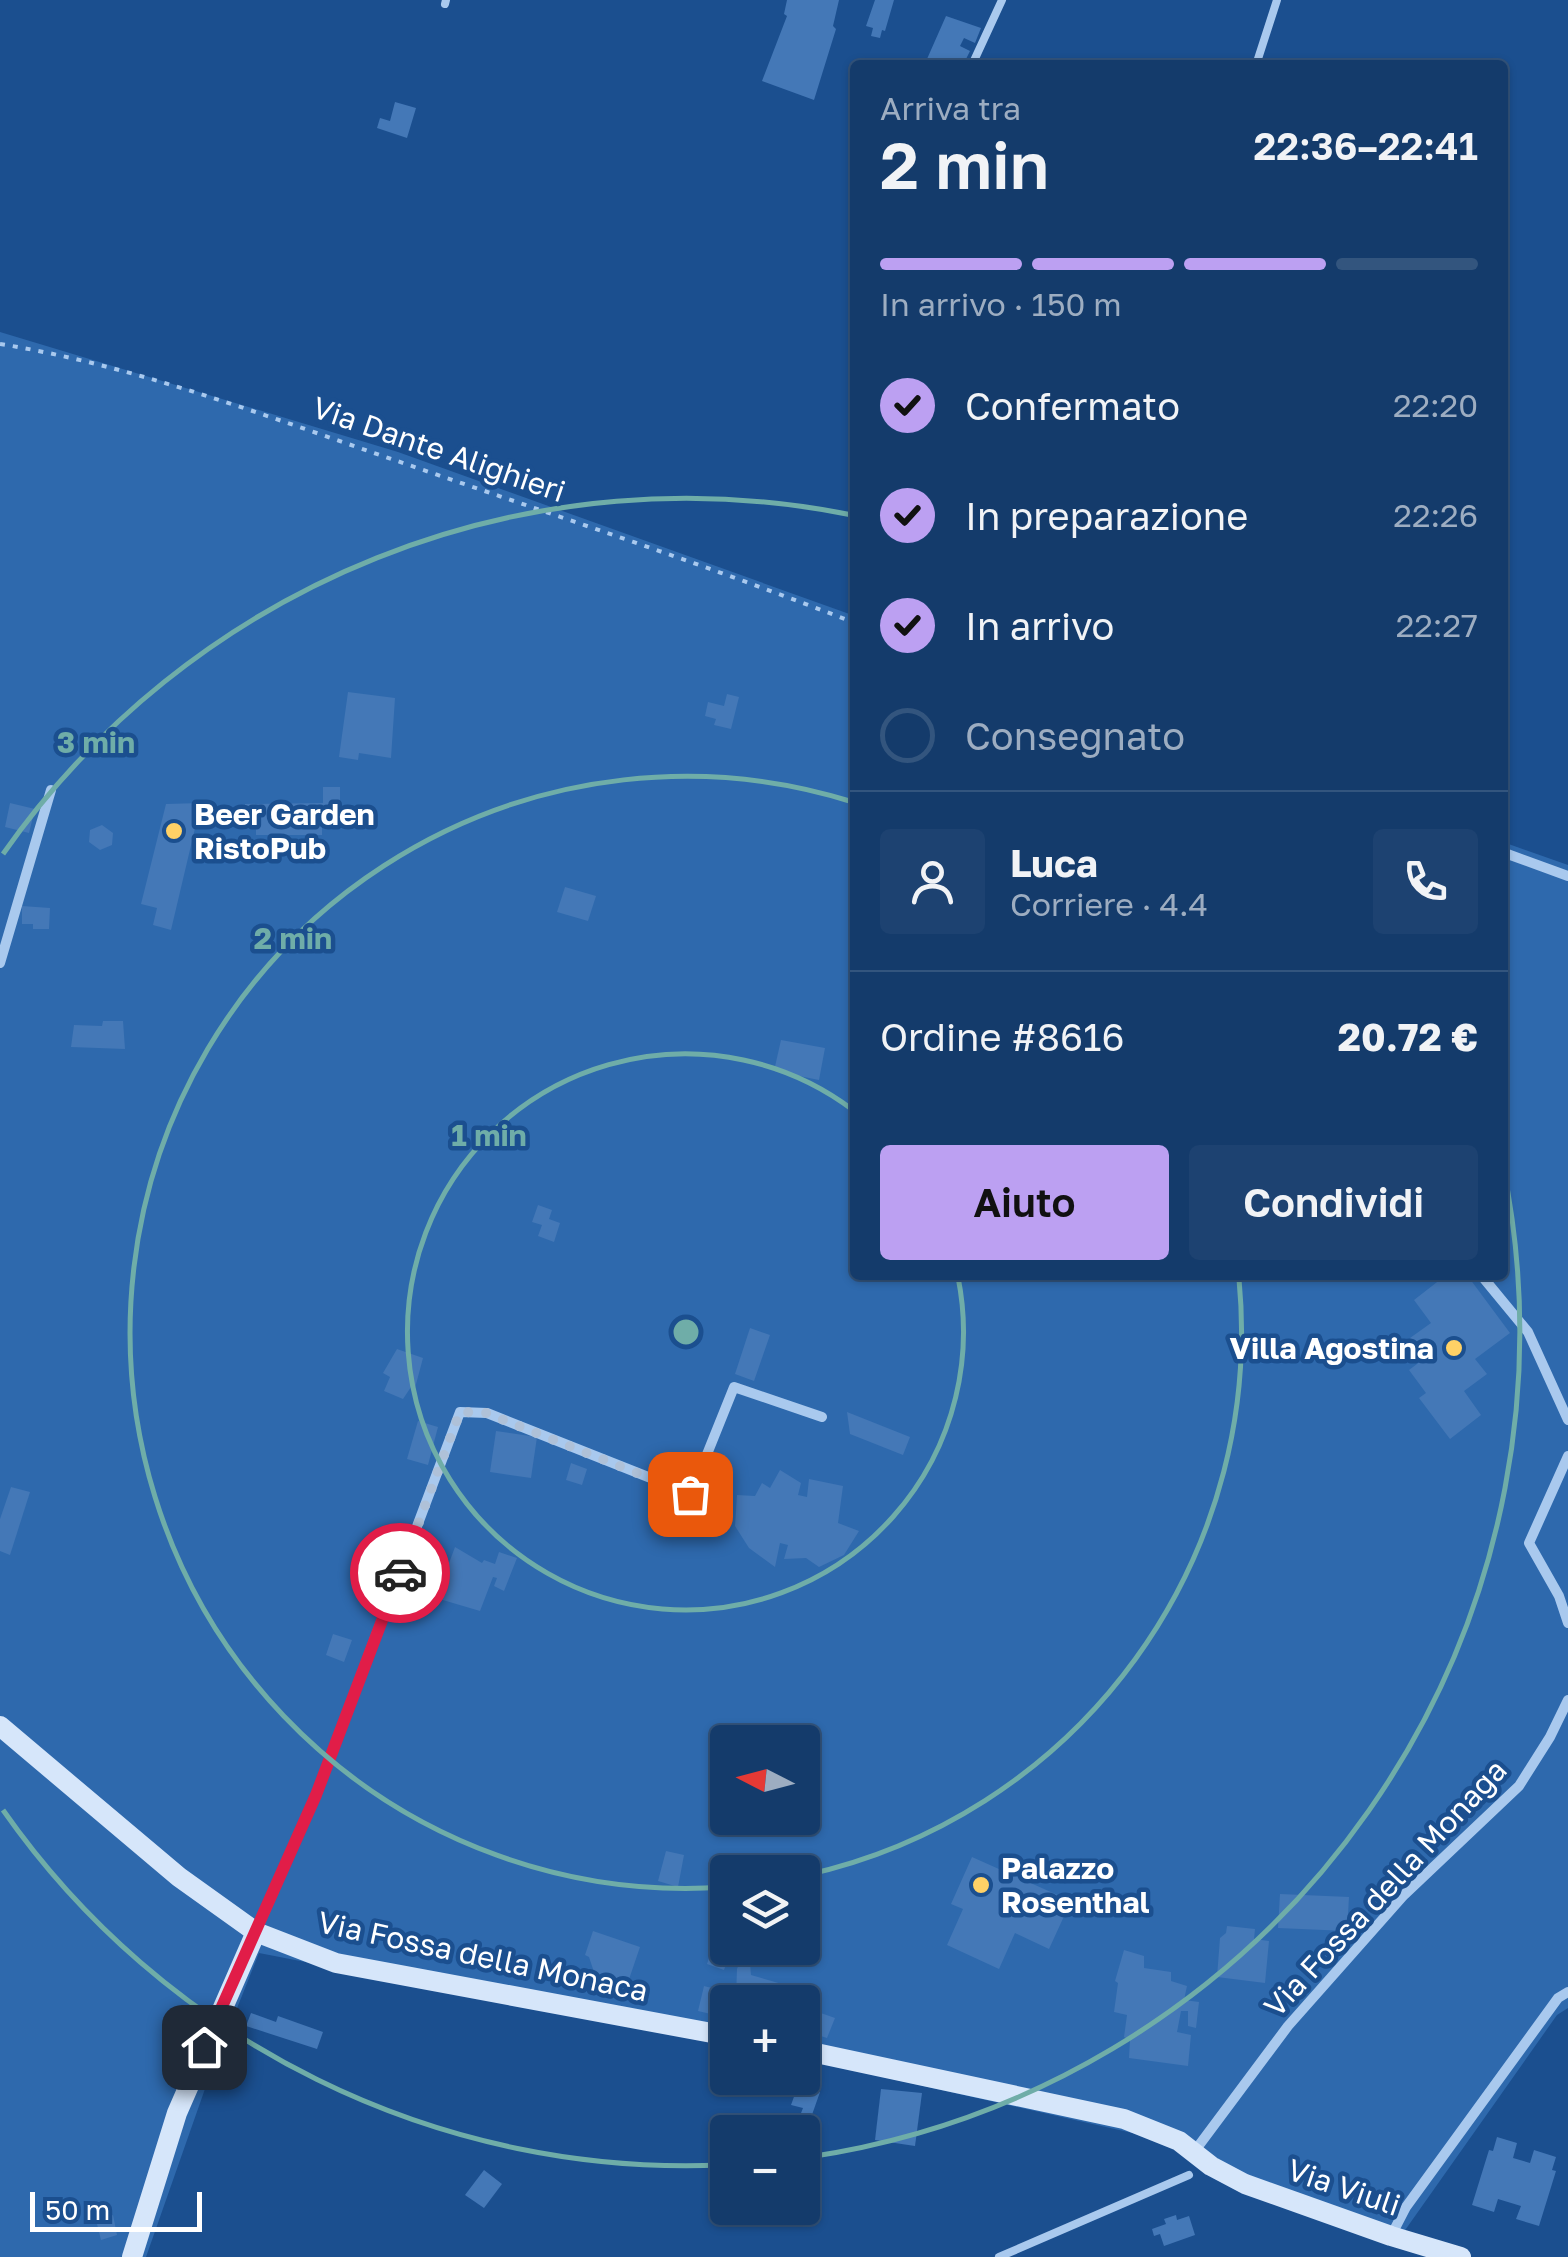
<!DOCTYPE html>
<html lang="it">
<head>
<meta charset="utf-8">
<style>
	:root { --surface:#143b6b; --page:#1d4271; --text:#f1f3f6; --muted:#9dadc1; --line:#33557e; --accent:#bca0f2 }
	body { margin:0; font-family:"Golos Text",sans-serif; background:var(--page); color:var(--text); height:100vh; display:flex; flex-direction:column; font-size:38px; white-space:nowrap }
	* { box-sizing:border-box; margin:0 }
	p { font-size:32px; color:var(--muted) }
	.icon { flex:none; width:55px; height:55px; fill:none; stroke:currentColor; stroke-width:2; stroke-linecap:round; stroke-linejoin:round }
	.map { position:relative; flex:1; overflow:hidden }
	.drawer { position:absolute; left:850px; top:60px; width:658px; height:1220px; display:flex; flex-direction:column; background:var(--surface); border-radius:10px; box-shadow:0 2px 8px #0004,0 0 0 2px var(--line) }
	.drawer>* { flex:none }
	.needle { width:65px; rotate:276deg }
	.tools { position:absolute; left:710px; top:1725px; display:grid; gap:20px }
	.tools a { display:grid; place-items:center; width:110px; height:110px; border-radius:10px; background:var(--surface); box-shadow:0 2px 8px #0004,0 0 0 2px var(--line); font-size:50px }
	.scale { position:absolute; left:30px; bottom:25px; width:172px; box-sizing:border-box; padding-left:10px; border:5px solid #fff; border-top:0; font-size:28px; line-height:35px; white-space:nowrap; color:#fff; -webkit-text-stroke:8px #1b4f8f; paint-order:stroke }
	.pin { position:absolute; display:grid; place-items:center; width:85px; height:85px; color:#fff; margin:-42px; border-radius:20px; box-shadow:0 5px 15px #0006 }
	.courier { position:absolute; display:grid; place-items:center; width:100px; height:100px; margin:-50px; border:8px solid #e11d48; border-radius:50%; background:#fff; color:#222; box-shadow:0 2px 12px #0007 }
	.summary em { font-style:normal; font-weight:600 }
	.summary div { display:flex; flex-direction:column-reverse }
	.summary { display:flex; align-items:center; justify-content:space-between; height:170px; padding:0 30px }
	h1 { font-size:65px; font-weight:600; line-height:75px }
	.bar { display:grid; grid-template-columns:repeat(4,1fr); gap:15px 10px; align-content:center; height:120px; padding:0 30px }
	.bar i { height:12px; border-radius:8px; background:var(--line) }
	.bar .active { background:var(--accent) }
	.bar p { grid-column:span 4 }
	.line { display:flex; align-items:center; gap:25px; padding:0 30px; border-top:2px solid var(--line) }
	.line div { flex:1 }
	.round { display:grid; place-items:center; flex:none; width:105px; height:105px; border-radius:10px; background:var(--page) }
	ol { padding:0 30px; list-style:none }
	li { display:flex; align-items:center; gap:30px; height:110px }
	li p { margin-inline-start:auto }
	li .icon { padding:10px; border-radius:50%; background:var(--accent); color:#111; stroke-width:4 }
	li:last-child { color:var(--muted) }
	li i { width:55px; height:55px; border:5px solid var(--line); border-radius:50% }
	.cta { display:flex; gap:20px; margin-top:auto; padding:20px 30px }
	.cta a { flex:1; height:115px; border-radius:10px; background:var(--accent); color:#111; font-size:40px; font-weight:600; line-height:115px; text-align:center }
	.cta a+a { background:var(--page); color:var(--text) }
	.map>svg:first-child { display:block }
	.green { fill:#2e69ad; fill-rule:evenodd }
	.building { fill:#4478b7 }
	.lines { fill:none; stroke-linecap:round; stroke-linejoin:round }
	.path { stroke:#a9c9ee; stroke-width:4; stroke-dasharray:5 8; stroke-linecap:butt }
	.lane { stroke:#a9c9ee; stroke-width:8 }
	.street { stroke:#a9c9ee; stroke-width:10 }
	.secondary { stroke:#d6e6fa; stroke-width:20 }
	.done { stroke:#afc1d8; stroke-width:10; stroke-dasharray:0 18 }
	.route { stroke:#e11d48; stroke-width:12 }
	.ring { fill:none; stroke:#6fada8; stroke-width:5 }
	.poi-dot { fill:#ffd166; stroke:#1b4f8f; stroke-width:4 }
	.labels { text-anchor:middle; dominant-baseline:central; stroke-width:9; stroke-linejoin:round; paint-order:stroke }
	.street-label { font-size:30px; fill:#fff; stroke:#1b4f8f }
	.poi-label { font-size:30px; font-weight:bold; fill:#fff; stroke:#1b4f8f; text-anchor:start }
	.centre { fill:#6fada8; stroke:#1b4f8f; stroke-width:5 }
	.ring-label { font-size:30px; text-anchor:middle; font-weight:bold; fill:#6fada8; stroke:#1b4f8f; stroke-width:9; stroke-linejoin:round; paint-order:stroke }
</style>
</head>
<body>
<div class="map">
<svg width="1568" height="2257" viewBox="0 0 1568 2257">
	<rect width="100%" height="100%" fill="#1b4f8f"/>
	<path class="green" d="M0,332l398,120 457,164v659h647l1,-433 65,23v1143l-11,7 -161,228 -228,-102 -365,-82 -1,-57h-74l-1,42 -468,-91 -53,133 -60,171h-146zM728,1742h74v76h-74zM728,1872h74v76h-74z"/>
	<g class="building">
		<path d="M787,0h52l-6,26 3,3 -22,71 -52,-19 25,-65 -3,-2z"/>
		<path d="M875,0h19l-9,31 -3,-1 -2,8 -9,-2 2,-8 -7,-2z"/>
		<path d="M946,16l35,12 -6,15 -11,-5 -4,8 10,5 -7,14h-23l-13,-6z"/>
		<path d="M395,102l21,6 -9,30 -30,-10 3,-10 10,3z"/>
		<path d="M348,692l47,6 -4,60 -32,-5 -1,7 -19,-3z"/>
		<path d="M727,694l12,3 -8,32 -17,-4 2,-6 -11,-3 3,-14 16,4z"/>
		<path d="M323,787h17v24h-18v24h-66v-19h-11v-12l78,-1z"/>
		<path d="M10,803l25,6 -6,24 -24,-6z"/>
		<path d="M201,803l-30,127 -18,-5 4,-17 -16,-4 25,-100z"/>
		<path d="M102,825l11,8 -1,12 -12,5 -11,-8 1,-12z"/>
		<path d="M565,887l31,9 -8,25 -31,-9z"/>
		<path d="M22,906l28,2 -1,21h-16v-5h-11z"/>
		<path d="M103,1021h20l2,28 -54,-2 3,-22 28,1z"/>
		<path d="M781,1040l44,8 -6,32 -45,-9z"/>
		<path d="M538,1205l14,5 -3,9 11,4 -6,19 -16,-6 4,-11 -10,-3z"/>
		<path d="M1440,1275h27l43,58 -35,26 12,15 -23,17 17,24 -31,24 -31,-41 7,-5 -17,-23 16,-12 -15,-20 21,-15 -17,-23 27,-21z"/>
		<path d="M750,1328l20,7 -16,46 -19,-7z"/>
		<path d="M397,1349l26,9 -8,30 -4,-1 -8,12 -19,-8 6,-14 -7,-4z"/>
		<path d="M847,1412l63,25 -7,18 -53,-21z"/>
		<path d="M418,1421l20,6 -10,38 -21,-6z"/>
		<path d="M496,1431l41,6 -6,41 -41,-6z"/>
		<path d="M571,1463l16,6 -5,16 -16,-5z"/>
		<path d="M780,1470l21,13 -3,12 9,2 2,-18 34,7 -5,37 21,8 -15,24 -25,12 -13,-9 -22,1 4,-14 -8,-2 -5,24 -26,-19 -14,-22 2,-31 18,1 7,-13 8,5z"/>
		<path d="M11,1487l19,5 -20,63 -10,-4v-32z"/>
		<path d="M455,1547l27,16 2,-3 11,4 4,-12 18,6 -13,33 -10,-5 3,-8 -4,-1 -13,34 -44,-13z"/>
		<path d="M333,1634l19,6 -8,22 -18,-7z"/>
		<path d="M666,1851l18,4 -6,32 -20,-6z"/>
		<path d="M972,1857l99,44 -22,48 -34,-16 -16,36 -52,-24 16,-36 -12,-5z"/>
		<path d="M1280,1894l69,3 -2,34 -69,-3z"/>
		<path d="M1227,1926l28,3 -1,10 15,2 -4,42 -48,-6 3,-39 6,-5z"/>
		<path d="M593,1931l47,16 -15,44 -22,-7 -9,-12 -5,-15 -4,-2z"/>
		<path d="M713,1946l17,6 -6,18 -17,-6z"/>
		<path d="M1124,1950l20,6v12l27,4v9l16,5 -3,14 15,2 -3,26 -8,-2v-15h-7l-4,21 14,3 -3,31 -59,-8 1,-18 -6,-3 3,-22 -13,-3 4,-29 -3,-2z"/>
		<path d="M741,1959l9,4 1,12 31,9 -6,18h-21l-19,-5 1,-28z"/>
		<path d="M704,1986l31,8 -2,8h-5v16l-30,-7z"/>
		<path d="M818,2012l17,6 -8,20 -16,-5z"/>
		<path d="M251,2013l25,9 2,-6 45,16 -6,17 -71,-23z"/>
		<path d="M806,2088l14,4 -13,37 -11,-3 7,-18 -12,-3 4,-11 9,2z"/>
		<path d="M881,2089l41,4 -7,53 -40,-6z"/>
		<path d="M1497,2137l20,6 -4,15 17,5 4,-13 22,7 -4,13 4,1 -17,55 -23,-7 5,-13 -23,-7 -4,13 -22,-7 17,-55 4,1z"/>
		<path d="M484,2170l18,14 -18,24 -19,-13z"/>
		<path d="M113,2215l4,20 -16,5 -5,-20z"/>
		<path d="M1176,2215l1,5 12,-4 6,19 -31,11 -4,-12 -6,2 -2,-7 14,-5 -2,-5z"/>
	</g>
	<g class="lines">
		<path class="path" d="M0,344c137,22 274,75 406,120 150,52 301,101 449,159"/>
		<g class="lane">
			<path d="M445,4l1,-4"/>
			<path d="M972,65l30,-65"/>
			<path d="M1256,65l21,-65"/>
			<path d="M999,2257l190,-82"/>
		</g>
		<g class="street">
			<path d="M1502,852l66,24"/>
			<path d="M0,963l51,-173"/>
			<path d="M1481,1275l47,57 40,88"/>
			<path d="M1568,1456l-39,87 30,53 9,27"/>
			<path d="M256,1931l60,-136 144,-383 27,1 204,81 43,-107 88,30"/>
			<path d="M1194,2152l94,-126 116,-131 115,-109 31,-49 18,-37"/>
			<path d="M1391,2236l15,-29 152,-209 10,-6"/>
		</g>
		<g class="secondary">
			<path d="M0,1726l179,151 77,55 80,31 392,73"/>
			<path d="M802,2050l322,69 55,22 32,25 34,18 146,52 70,21"/>
			<path d="M132,2257l45,-144 79,-181"/>
		</g>
	</g>
	<g class="lines">
		<path class="done" d="M400,1573l60,-161 26,1 204,81"/>
		<path class="route" d="M204,2047l112,-252 84,-222"/>
	</g>
	<g class="ring">
		<path d="M958 1277A278 278 0 1 1 853 1110"/>
		<path d="M725 1887A556 556 0 1 1 853 802M1239 1279A556 556 0 0 1 806 1875"/>
		<path d="M722 2165A834 834 0 0 1 3 1810M3 854A834 834 0 0 1 852 515M1503 1166A834 834 0 0 1 809 2157"/>
	</g>
	<g class="poi-dot">
		<circle cx="174" cy="831" r="10"/>
		<circle cx="1454" cy="1348" r="10"/>
		<circle cx="981" cy="1885" r="10"/>
	</g>
	<g class="labels">
		<g class="street-label">
			<text transform="translate(439 449) rotate(19)">Via Dante Alighieri</text>
			<text transform="translate(1385 1888) rotate(-47)">Via Fossa della Monaga</text>
			<text transform="translate(483 1956) rotate(12)">Via Fossa della Monaca</text>
			<text transform="translate(1344 2187) rotate(19)">Via Viuli</text>
		</g>
		<g class="poi-label">
			<text x="194" y="814">Beer Garden<tspan x="194" dy="34">RistoPub</tspan></text>
			<text x="1434" y="1348" text-anchor="end">Villa Agostina</text>
			<text x="1001" y="1868">Palazzo<tspan x="1001" dy="34">Rosenthal</tspan></text>
		</g>
	</g>
	<circle cx="686" cy="1332" r="15" class="centre"/>
	<g class="ring-label">
		<text x="96" y="753">3 min</text>
		<text x="293" y="949">2 min</text>
		<text x="489" y="1146">1 min</text>
	</g>
</svg>
<div class="tools">
<a><svg class="needle" viewBox="-14 -14 28 28"><path d="M0-13l5 13h-10z" fill="#e53935"/><path d="M0 13l5-13h-10z" fill="#9dadc1"/></svg></a>
<a><svg class="icon" aria-label="layers" viewBox="0 0 24 24"><path d="M12 4l9 5-9 5-9-5zM3 14l9 5 9-5"/></svg></a>
<a>+</a>
<a>−</a>
</div>
<div class="scale">50 m</div>
<div class="pin" style="left:690px;top:1494px;background:#ea580c"><svg class="icon" aria-label="bag" viewBox="0 0 24 24"><path d="M5 8h14l-1 12H6zM9 8a3 3 0 0 1 6 0"/></svg></div>
<div class="pin" style="left:204px;top:2047px;background:#1f2937"><svg class="icon" aria-label="home" viewBox="0 0 24 24"><path d="M3 11l9-7 9 7M6 9v11h12V9"/></svg></div>
<div class="courier" style="left:400px;top:1573px"><svg class="icon" aria-label="car" viewBox="0 0 24 24"><path d="M5 17H2v-5l4-1 3-4h7l3 4 3 1v5h-3M9 17h6M6 11h13"/><circle cx="7" cy="17" r="2"/><circle cx="17" cy="17" r="2"/></svg></div>
<section class="drawer">
<div class="summary"><div><h1>2 min</h1><p>Arriva tra</p></div><em>22:36–22:41</em></div>
<div class="bar"><i class="active"></i><i class="active"></i><i class="active"></i><i></i><p>In arrivo · 150 m</p></div>
<ol>
<li><svg class="icon" aria-label="check" viewBox="0 0 24 24"><path d="M5 12l5 5 9-10"/></svg>Confermato<p>22:20</p></li>
<li><svg class="icon" aria-label="check" viewBox="0 0 24 24"><path d="M5 12l5 5 9-10"/></svg>In preparazione<p>22:26</p></li>
<li><svg class="icon" aria-label="check" viewBox="0 0 24 24"><path d="M5 12l5 5 9-10"/></svg>In arrivo<p>22:27</p></li>
<li><i></i>Consegnato</li>
</ol>
<div class="line" style="height:180px"><a class="round"><svg class="icon" aria-label="person" viewBox="0 0 24 24"><circle cx="12" cy="8" r="4"/><path d="M4 21q1-7 8-7t8 7"/></svg></a><div><b>Luca</b><p>Corriere · 4.4</p></div><a class="round"><svg class="icon" aria-label="phone" viewBox="0 0 24 24"><path d="M5 4h4l2 5-3 2q2 4 5 5l2-3 5 2v4C11 20 4 13 5 4z"/></svg></a></div>
<div class="line" style="height:130px"><div>Ordine #8616</div><b>20.72 €</b></div>
<div class="cta"><a>Aiuto</a><a>Condividi</a></div>
</section>
</div>
</body>
</html>
